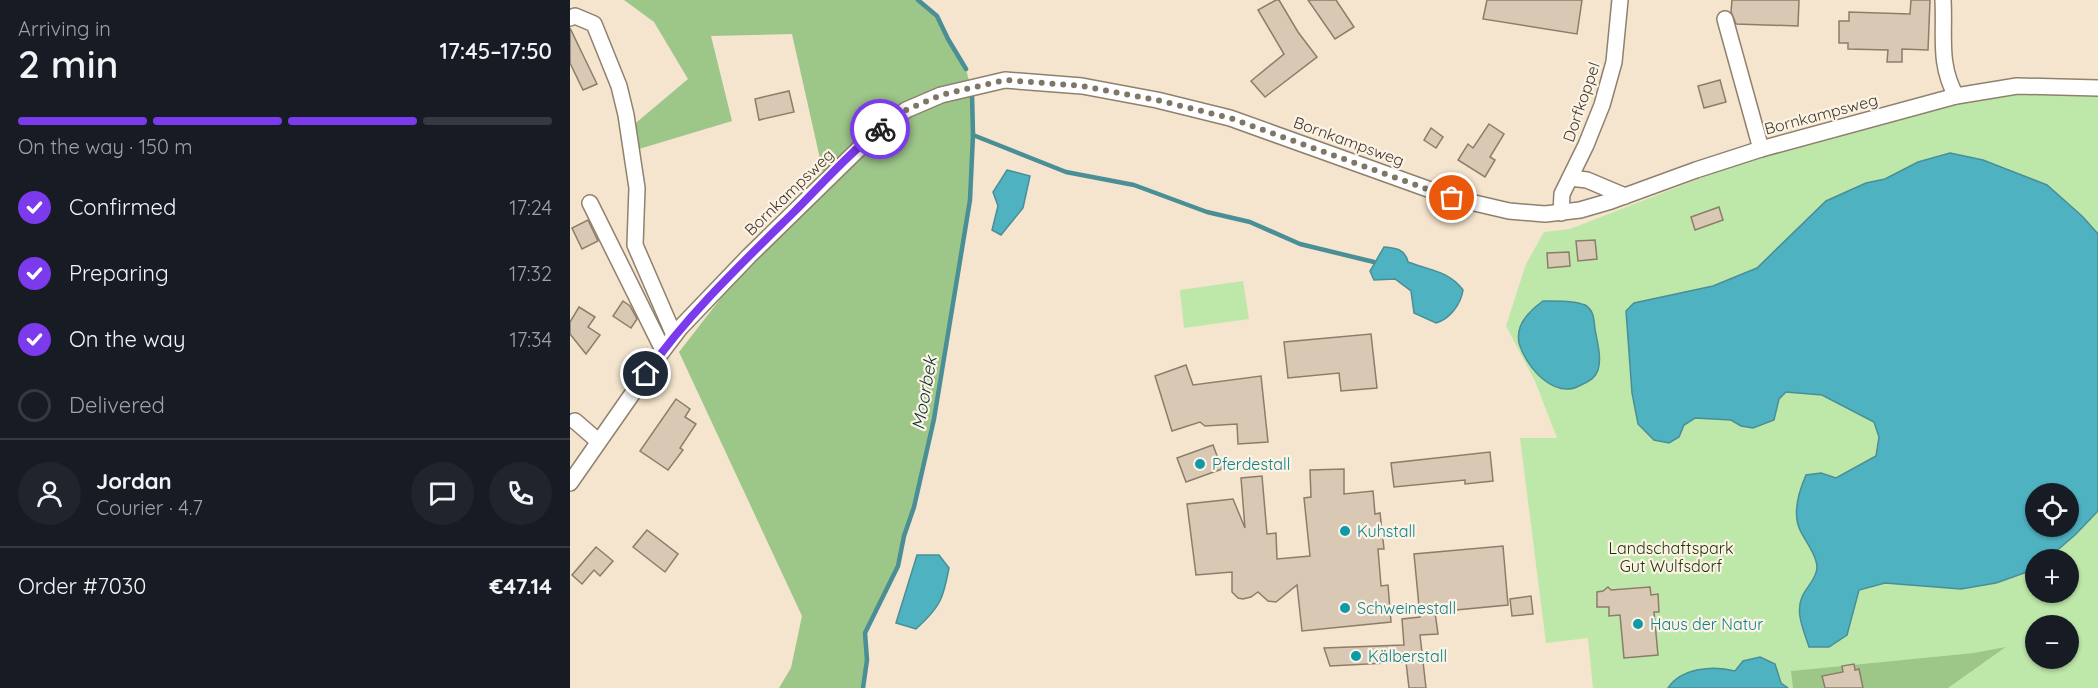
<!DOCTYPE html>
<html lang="en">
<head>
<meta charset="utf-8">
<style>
	:root { --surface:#171b24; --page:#20242c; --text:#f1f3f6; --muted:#9ea1a6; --line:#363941; --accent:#7c3aed }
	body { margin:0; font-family:Quicksand,sans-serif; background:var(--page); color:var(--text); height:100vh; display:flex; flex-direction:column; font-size:22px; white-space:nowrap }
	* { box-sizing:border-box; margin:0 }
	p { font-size:20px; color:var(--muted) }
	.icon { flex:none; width:33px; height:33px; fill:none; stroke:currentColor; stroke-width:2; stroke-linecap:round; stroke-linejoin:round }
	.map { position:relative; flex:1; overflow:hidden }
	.drawer { display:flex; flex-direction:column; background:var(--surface); width:570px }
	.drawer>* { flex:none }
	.fabs { position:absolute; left:1455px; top:483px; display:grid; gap:12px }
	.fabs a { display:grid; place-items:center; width:54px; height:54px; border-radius:50%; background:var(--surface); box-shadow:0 2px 4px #0004; font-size:30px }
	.pin { position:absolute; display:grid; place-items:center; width:51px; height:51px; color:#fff; margin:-26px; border:3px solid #fff; border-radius:50%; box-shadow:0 2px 6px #0007 }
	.courier { position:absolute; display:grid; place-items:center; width:60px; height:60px; margin:-30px; border:4px solid #7c3aed; border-radius:50%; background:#fff; color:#222; box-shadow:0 2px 8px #0007 }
	.head em { font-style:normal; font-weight:600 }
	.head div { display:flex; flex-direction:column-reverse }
	.head { display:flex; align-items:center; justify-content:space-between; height:102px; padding:0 18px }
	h1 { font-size:39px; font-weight:600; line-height:45px }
	.bar { display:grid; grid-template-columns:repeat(4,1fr); gap:9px 6px; align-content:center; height:72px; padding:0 18px }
	.bar i { height:8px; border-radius:4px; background:var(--line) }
	.bar .selected { background:var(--accent) }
	.bar p { grid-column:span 4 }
	.line { display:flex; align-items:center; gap:15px; padding:0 18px; border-top:2px solid var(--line) }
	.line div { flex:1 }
	.round { display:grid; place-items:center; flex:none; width:63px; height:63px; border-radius:32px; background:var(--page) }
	ol { padding:0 18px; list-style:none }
	li { display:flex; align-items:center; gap:18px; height:66px }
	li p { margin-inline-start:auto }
	li .icon { padding:6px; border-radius:50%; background:var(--accent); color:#fff; stroke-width:4 }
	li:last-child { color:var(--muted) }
	li i { width:33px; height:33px; border:3px solid var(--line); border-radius:50% }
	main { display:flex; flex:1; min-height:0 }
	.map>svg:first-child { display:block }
	.green { fill:#bee7aa; fill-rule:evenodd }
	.forest { fill:#9dc689 }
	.water { fill:#4fb2c1; stroke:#4a8e96; stroke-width:1.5; fill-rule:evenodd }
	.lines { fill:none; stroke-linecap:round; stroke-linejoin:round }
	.stream { stroke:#4a8e96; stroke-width:4.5 }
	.building { fill:#d9c9b4; stroke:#8c7d69; stroke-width:1.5 }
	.minor-casing { stroke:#8f816d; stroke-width:18 }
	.minor { stroke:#fff; stroke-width:15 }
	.done { stroke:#7f7668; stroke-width:6; stroke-dasharray:0 10.8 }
	.route { stroke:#7c3aed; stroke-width:8 }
	.culture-dot { fill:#0f9aa8; stroke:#fdf3e5; stroke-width:2 }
	.labels { text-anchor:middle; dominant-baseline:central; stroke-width:4.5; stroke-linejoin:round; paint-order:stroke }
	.street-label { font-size:16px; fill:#403a31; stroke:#fdf3e5 }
	.culture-label { font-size:16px; fill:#0d838f; stroke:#fdf3e5; text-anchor:start }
	.park-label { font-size:16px; fill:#1a3409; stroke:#fdf3e5 }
	.water-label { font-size:18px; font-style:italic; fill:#003036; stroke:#fdf3e5 }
</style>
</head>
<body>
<main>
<section class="drawer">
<div class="head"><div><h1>2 min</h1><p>Arriving in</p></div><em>17:45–17:50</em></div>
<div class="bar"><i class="selected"></i><i class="selected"></i><i class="selected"></i><i></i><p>On the way · 150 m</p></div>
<ol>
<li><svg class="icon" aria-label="check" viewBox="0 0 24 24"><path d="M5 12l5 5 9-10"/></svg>Confirmed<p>17:24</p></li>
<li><svg class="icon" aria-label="check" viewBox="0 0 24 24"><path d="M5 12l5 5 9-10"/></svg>Preparing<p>17:32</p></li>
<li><svg class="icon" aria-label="check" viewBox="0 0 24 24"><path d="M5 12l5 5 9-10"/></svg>On the way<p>17:34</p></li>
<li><i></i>Delivered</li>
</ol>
<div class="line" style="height:108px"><a class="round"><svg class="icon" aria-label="person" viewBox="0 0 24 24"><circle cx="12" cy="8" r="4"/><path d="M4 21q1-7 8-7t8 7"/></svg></a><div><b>Jordan</b><p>Courier · 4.7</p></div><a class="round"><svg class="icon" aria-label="chat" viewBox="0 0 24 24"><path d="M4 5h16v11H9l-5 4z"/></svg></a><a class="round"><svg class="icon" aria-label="phone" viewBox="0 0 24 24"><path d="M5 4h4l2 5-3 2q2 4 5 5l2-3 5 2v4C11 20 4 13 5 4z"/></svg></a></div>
<div class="line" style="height:78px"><div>Order #7030</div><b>€47.14</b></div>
</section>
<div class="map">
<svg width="1528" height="688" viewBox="0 0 1528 688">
	<rect width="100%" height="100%" fill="#f5e5ce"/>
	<g class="green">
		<path d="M1449,92l79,3v139l-16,-18 -73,-47 -25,-9 -34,-7 -32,9 -33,17 -19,4 -40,18 -69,67 -44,18 -79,17 -8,8 6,82 6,31 41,13 5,-12 11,-7 36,2 10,6 12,2 21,-8 5,-21 7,-7 36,3 52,26 5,16 -3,19 -41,22 -14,-5 -22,55c6,10 17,27 18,39 1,16 -19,28 -18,48 1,10 7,22 10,32l38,-12 11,-45 27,-7 76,6 66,-17 8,-5 1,25h32v-32l-21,-1 28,-24 23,-24v177h-150l57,-40 -32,5 -181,18 1,17c-6,0 -9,-4 -16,-6 -31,-9 -88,-26 -109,6h-75l-5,-50 -42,5 -26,-205h37l-22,-57 -29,-55 20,-62 18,-32 26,-3 131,-51 64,-23 193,-51zM1466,626h32v32h-32z"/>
		<path d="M673,281l6,38 -65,9 -4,-38z"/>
	</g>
	<g class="forest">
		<path d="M54,0h294l19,16 11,23 18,30 6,24 1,22 -3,85 -45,263 -27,103 -33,67 2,27 -4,28h-84l12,-20 11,-52 -123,-264 88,-113 58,-58 -33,-147 -81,2 21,85 -93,28 -8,-22 57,-48 -34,-57z"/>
		<path d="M1436,647l-58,41h-155l-2,-17 182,-18z"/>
	</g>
	<g class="water">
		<path d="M1380,153l33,7 64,25 35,31 16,18v277l-23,24 -28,24 -11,1 -1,7 -8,5 -31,11 -35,6 -76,-6 -26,7 -12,45 -18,12h-20c-5,-16 -14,-34 -7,-50 4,-10 14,-17 15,-29 0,-13 -12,-27 -17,-38 -8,-17 -1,-39 6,-55l15,-2 15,5 40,-22 3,-19 -5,-15 -52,-27 -36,-3 -7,7 -5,21 -21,8 -12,-2 -10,-6 -36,-2 -11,7 -5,12 -10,6 -15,-3 -16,-16 -6,-31 -6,-82 8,-8 79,-17 44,-18 69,-67 40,-18 19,-4 33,-17zM1466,494h32v32h-32z"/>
		<path d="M437,170l23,6 -7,32 -22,27 -9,-5 6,-24 -5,-14z"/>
		<path d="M814,247c12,1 21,2 24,15 21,8 41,9 55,28 -2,14 -13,29 -27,33l-22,-10 -3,-22 -16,-12 -21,1 -4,-9z"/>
		<path d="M973,301c12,0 30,-1 42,4 9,5 9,15 10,24 2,12 7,29 3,41 -3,9 -9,11 -17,15 -26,15 -53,-16 -61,-39 -7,-20 9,-35 23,-45z"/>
		<path d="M347,555h22l10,13c-6,32 -9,39 -33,61l-20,-6z"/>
		<path d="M1190,657l15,7 6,19 7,5h-120c13,-20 45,-23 67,-17l8,-10z"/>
	</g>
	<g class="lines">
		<g class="stream">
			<path d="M348,0l19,16 11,23 18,30"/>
			<path d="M403,135l93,37 68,13 73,27 43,10 50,22 74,18"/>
			<path d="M293,688l4,-28 -2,-27 33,-67 6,-30 10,-29 20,-88 36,-219 3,-65 -1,-42"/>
		</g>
	</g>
	<g class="building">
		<path d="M706,0h3l19,32 19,25 -52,40 -14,-16 33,-27 -26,-44z"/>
		<path d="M738,0h28l18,27 -19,12z"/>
		<path d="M917,0h95l-5,34 -94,-15z"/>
		<path d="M1162,0h67l-1,26 -62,-2 -5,-12z"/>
		<path d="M1341,0h19l-2,50 -26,-1v13h-15l1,-12 -40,-1v-6h-9v-22h10v-9l61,2z"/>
		<path d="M0,28l27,56 -14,6 -13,-27z"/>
		<path d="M1150,80l6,22 -22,6 -6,-22z"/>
		<path d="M219,91l5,21 -35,8 -4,-21z"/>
		<path d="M919,124l15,10 -14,23 5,3 -10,17 -27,-17 10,-16 5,4z"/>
		<path d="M861,128l12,9 -7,11 -12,-8z"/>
		<path d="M1149,207l4,13 -28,10 -4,-13z"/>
		<path d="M18,220l10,21 -16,8 -10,-21z"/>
		<path d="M1025,240l2,19 -19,2 -2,-20z"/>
		<path d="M999,252l1,14 -22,2 -1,-15z"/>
		<path d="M53,301l7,5 7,13 -6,9 -18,-12z"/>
		<path d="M9,307l16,10 -7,10 12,8 -14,19 -16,-20v-12z"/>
		<path d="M801,334l6,54 -36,3 -2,-18 -51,5 -4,-36z"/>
		<path d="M616,365l7,20 68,-9 7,66 -30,2 -1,-20 -32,2 -5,-4 -28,9 -17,-55z"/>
		<path d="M106,399l14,10 -5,8 11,7 -16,24 3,2 -15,20 -28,-19z"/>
		<path d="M643,445l9,24 -36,13 -9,-24z"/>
		<path d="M920,452l3,29 -28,3v-4l-71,7 -3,-24z"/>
		<path d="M774,469v25l29,-3 2,23 5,-1 4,36h-6l3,37 7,-1 3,37 -89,9 -5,-46 -21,17 -8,-1 -10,-9 -7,5 -8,2 -5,-1 -6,-6v-20l-36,3 -9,-71 46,-5 12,29 -4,-50 21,-2 5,58 9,-1 1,26 33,-3 -6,-58 7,-1 -1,-27z"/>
		<path d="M77,530l31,24 -13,18 -32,-25z"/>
		<path d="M933,546l5,59 -73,7 3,22 -18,1 6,53h-17l-3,-26 -76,4 -6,-18 80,-3 -2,-26 18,-2 -6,-63z"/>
		<path d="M26,547l17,14 -13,15 -6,-6 -12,14 -10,-9z"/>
		<path d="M1038,587l3,3 39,-3 1,8 7,-1 1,18h-5l4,43 -34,3 -4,-43 -11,1v-9h-12v-15l6,-1z"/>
		<path d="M961,596l2,18 -21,2 -2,-17z"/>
		<path d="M1284,664l1,6 4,-1 4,19h-38l-3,-12 21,-4 -1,-6z"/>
	</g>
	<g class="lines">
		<defs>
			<g id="minor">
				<path d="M1373,0c2,36 -5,63 13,96"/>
				<path d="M0,18l5,-2 19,8 25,62 7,29 11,73 -2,57 39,90"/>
				<path d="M1155,19l36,130"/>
				<path d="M1000,178l17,2 38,16"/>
				<path d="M20,203l73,147"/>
				<path d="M991,213l1,-19 24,-49 16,-40 12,-43 6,-62"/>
				<path d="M5,421l23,20"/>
				<path d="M0,483l88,-126 22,-29 69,-72 124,-121 33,-25 35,-15 64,-15 77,6 75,14 73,18 223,80 56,13 36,3 35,-4 31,-9 85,-31 65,-21 195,-53 61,-10 81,2"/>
			</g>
		</defs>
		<use href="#minor" class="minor-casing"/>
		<use href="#minor" class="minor"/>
	</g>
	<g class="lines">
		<path class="done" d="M310,129l26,-19 35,-15 64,-15 77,6 75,14 73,18 222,80"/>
		<path class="route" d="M76,374c42,-60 96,-111 148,-162 28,-28 55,-59 86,-83"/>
	</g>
	<g class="culture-dot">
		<circle cx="630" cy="464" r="6"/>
		<circle cx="775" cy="531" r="6"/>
		<circle cx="775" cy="608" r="6"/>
		<circle cx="1068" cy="624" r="6"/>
		<circle cx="786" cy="656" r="6"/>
	</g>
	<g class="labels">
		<g class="street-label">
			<text transform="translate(1011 102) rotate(-71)">Dorfkoppel</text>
			<text transform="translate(1251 114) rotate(-15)">Bornkampsweg</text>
			<text transform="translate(779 141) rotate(20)">Bornkampsweg</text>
			<text transform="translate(219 192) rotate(-44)">Bornkampsweg</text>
		</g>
		<g class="culture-label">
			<text x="642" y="464">Pferdestall</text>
			<text x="787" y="531">Kuhstall</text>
			<text x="787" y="608">Schweinestall</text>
			<text x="1080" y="624">Haus der Natur</text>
			<text x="798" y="656">Kälberstall</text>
		</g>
		<g class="park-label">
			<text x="1101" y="548">Landschaftspark<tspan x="1101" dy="18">Gut Wulfsdorf</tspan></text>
		</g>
		<g class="water-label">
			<text transform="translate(354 393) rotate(-80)">Moorbek</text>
		</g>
	</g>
</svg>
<div class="fabs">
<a><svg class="icon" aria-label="locate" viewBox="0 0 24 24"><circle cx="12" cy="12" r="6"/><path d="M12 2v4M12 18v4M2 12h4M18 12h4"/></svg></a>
<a>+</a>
<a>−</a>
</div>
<div class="pin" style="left:882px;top:198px;background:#ea580c"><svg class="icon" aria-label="bag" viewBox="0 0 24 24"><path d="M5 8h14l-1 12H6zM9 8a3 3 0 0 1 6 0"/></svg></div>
<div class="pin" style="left:76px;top:374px;background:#1f2937"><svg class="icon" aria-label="home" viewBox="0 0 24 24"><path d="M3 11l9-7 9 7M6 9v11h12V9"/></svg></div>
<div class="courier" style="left:310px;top:129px"><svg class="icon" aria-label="bike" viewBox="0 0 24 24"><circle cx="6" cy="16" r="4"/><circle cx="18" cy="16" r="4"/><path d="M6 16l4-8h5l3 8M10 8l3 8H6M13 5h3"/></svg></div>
</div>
</main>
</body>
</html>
